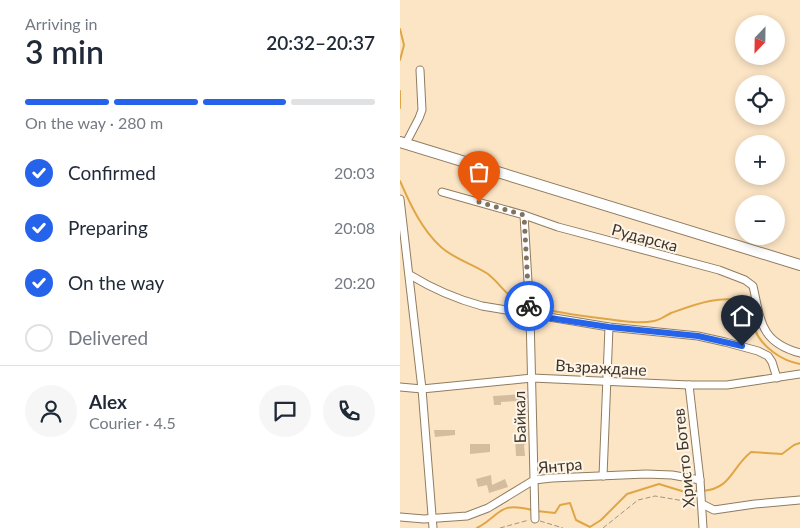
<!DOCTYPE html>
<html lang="en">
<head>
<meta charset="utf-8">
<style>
	:root { --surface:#fff; --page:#f6f6f7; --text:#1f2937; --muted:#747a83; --line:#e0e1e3; --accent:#2563eb }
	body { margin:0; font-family:Lato,sans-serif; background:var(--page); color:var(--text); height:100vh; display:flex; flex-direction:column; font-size:19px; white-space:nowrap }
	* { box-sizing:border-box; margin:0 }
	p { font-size:16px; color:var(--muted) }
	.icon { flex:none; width:28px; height:28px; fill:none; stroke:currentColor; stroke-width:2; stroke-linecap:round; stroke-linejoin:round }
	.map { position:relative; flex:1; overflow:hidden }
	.sheet { display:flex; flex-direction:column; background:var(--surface); width:400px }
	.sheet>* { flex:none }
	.needle { width:32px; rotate:202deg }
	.controls { position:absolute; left:335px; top:15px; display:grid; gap:10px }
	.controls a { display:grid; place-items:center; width:50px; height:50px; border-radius:50%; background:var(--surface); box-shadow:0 2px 8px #0003; font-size:25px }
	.pin { position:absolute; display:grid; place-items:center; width:42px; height:42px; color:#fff; margin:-51px -21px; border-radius:50% 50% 50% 0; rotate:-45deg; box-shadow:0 0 5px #0007 }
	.pin .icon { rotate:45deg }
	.courier { position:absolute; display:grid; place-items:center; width:50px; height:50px; margin:-25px; border:4px solid #2563eb; border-radius:50%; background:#fff; color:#222; box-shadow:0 1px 6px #0007 }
	.headline em { font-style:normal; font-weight:600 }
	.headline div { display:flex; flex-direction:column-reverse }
	.headline { display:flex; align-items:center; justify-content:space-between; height:85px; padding:0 25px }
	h1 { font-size:32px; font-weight:600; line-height:38px }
	.bar { display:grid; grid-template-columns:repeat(4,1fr); gap:8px 5px; align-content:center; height:60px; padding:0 25px }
	.bar i { height:6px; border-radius:4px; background:var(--line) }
	.bar .selected { background:var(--accent) }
	.bar p { grid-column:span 4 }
	.line { display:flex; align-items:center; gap:12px; padding:0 25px; border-top:1px solid var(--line) }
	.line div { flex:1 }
	.round { display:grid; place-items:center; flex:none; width:52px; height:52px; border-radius:26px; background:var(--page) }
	ol { padding:0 25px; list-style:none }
	li { display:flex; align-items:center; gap:15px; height:55px }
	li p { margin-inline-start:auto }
	li .icon { padding:5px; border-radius:50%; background:var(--accent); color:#fff; stroke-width:4 }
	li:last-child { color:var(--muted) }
	li i { width:28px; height:28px; border:2px solid var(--line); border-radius:50% }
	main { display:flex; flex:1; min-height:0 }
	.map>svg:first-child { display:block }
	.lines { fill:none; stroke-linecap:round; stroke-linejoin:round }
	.stream { stroke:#e0a646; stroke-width:2 }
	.building { fill:#d3bd9e }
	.minor-casing { stroke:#907c5f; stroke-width:9 }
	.highway-casing { stroke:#907c5f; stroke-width:12 }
	.path { stroke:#a4937d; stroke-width:1; stroke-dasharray:5 2.5; stroke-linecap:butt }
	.minor { stroke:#fff; stroke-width:7 }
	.highway { stroke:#fff; stroke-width:10 }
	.done { stroke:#817360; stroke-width:5; stroke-dasharray:0 9 }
	.route { stroke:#2563eb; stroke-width:6 }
	.labels { text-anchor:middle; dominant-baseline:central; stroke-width:4; stroke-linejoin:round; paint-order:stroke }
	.street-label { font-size:16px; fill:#3f362a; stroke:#fef5e8 }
</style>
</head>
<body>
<main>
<section class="sheet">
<div class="headline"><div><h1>3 min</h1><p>Arriving in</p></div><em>20:32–20:37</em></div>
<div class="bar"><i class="selected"></i><i class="selected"></i><i class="selected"></i><i></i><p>On the way · 280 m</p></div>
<ol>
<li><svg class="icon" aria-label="check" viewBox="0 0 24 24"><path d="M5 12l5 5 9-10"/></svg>Confirmed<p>20:03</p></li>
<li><svg class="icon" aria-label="check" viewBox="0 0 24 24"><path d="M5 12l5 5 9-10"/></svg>Preparing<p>20:08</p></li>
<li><svg class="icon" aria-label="check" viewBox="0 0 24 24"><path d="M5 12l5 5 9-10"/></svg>On the way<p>20:20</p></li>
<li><i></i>Delivered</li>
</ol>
<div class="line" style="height:90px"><a class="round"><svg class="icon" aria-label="person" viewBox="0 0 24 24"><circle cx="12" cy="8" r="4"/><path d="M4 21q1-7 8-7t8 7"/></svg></a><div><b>Alex</b><p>Courier · 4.5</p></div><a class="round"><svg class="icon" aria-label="chat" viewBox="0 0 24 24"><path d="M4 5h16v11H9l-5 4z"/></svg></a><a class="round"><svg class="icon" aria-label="phone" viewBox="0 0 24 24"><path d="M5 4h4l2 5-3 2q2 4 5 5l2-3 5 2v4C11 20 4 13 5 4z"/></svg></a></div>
</section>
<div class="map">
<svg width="400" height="528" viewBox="0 0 400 528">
	<rect width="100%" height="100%" fill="#fce5c5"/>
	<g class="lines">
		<g class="stream">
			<path d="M0,29l4,16 -4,15"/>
			<path d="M0,91v17"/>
			<path d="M0,181c10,23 22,49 41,66 13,12 32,17 47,27 15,12 18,24 39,31"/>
			<path d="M131,306c25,7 51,10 76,13 15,2 32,5 47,2 6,-1 11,-5 17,-8 22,-8 53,-20 75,-10 3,9 5,18 9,27 7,17 27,31 45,34"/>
			<path d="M303,491c29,-3 28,-23 48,-39l31,2 12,-9 6,-2"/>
			<path d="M137,511l18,2 5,-8 10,-2 6,17 14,7 11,-7 26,-26 32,-10 26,8 13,-1"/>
			<path d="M77,528c25,-13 20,-27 55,-18"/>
		</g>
	</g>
	<g class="building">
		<path d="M126,394l1,18h-7l-1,-11 -18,1v3h-7l-1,-9z"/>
		<path d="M34,430h21v5l-20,2z"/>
		<path d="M115,438h11v6l-2,1 1,11h-9z"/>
		<path d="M70,444h20v8l-20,2z"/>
		<path d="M91,475l1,10 13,-6 3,8 -19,6 -2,-8 -9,2 -2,-8z"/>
	</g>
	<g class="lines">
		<defs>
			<g id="minor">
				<path d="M6,143l13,-25 3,-8 -2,-40"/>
				<path d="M42,192l82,23 34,12 161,43 26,10 8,6c8,35 7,56 47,67"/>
				<path d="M0,199l22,190 11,139"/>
				<path d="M124,215l6,100 5,204"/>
				<path d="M10,275c23,14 46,24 72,31l127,21 89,9 27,6 33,9 10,5 4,6 5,16"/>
				<path d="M289,385l11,95 3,48"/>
				<path d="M0,387l22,2 110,-11 157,7h38l73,-11"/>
				<path d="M203,476l6,-149"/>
				<path d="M302,504l12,6 41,-6 45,-4"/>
				<path d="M0,517l24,2 43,-3 21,-8 46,-28 18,-2 94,-4 26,1 28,5"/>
			</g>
			<path id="highway" d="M0,142l400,123"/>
		</defs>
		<use href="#minor" class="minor-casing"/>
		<use href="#highway" class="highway-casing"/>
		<g class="path">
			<path d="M140,521l23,7"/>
			<path d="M100,528l29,-8"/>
			<path d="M203,528l35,-28 17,-4 41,7"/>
		</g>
		<use href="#minor" class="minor"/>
		<use href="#highway" class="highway"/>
	</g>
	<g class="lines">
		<path class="done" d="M79,202l45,13 5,91"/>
		<path class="route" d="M129,306l1,9 79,12 89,9 44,10"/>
	</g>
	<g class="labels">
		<g class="street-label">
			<text transform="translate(245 237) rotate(15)">Рударска</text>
			<text transform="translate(201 367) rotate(3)">Възраждане</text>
			<text transform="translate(119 417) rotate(-91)">Байкал</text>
			<text transform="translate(283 458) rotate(-96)">Христо Ботев</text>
			<text transform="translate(160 465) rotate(-5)">Янтра</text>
		</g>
	</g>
</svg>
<div class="controls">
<a><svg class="needle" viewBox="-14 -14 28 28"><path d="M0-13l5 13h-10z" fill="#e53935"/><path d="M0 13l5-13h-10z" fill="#747a83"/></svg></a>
<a><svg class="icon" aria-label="locate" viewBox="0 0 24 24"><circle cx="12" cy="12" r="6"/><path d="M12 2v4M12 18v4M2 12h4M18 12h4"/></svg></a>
<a>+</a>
<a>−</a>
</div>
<div class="pin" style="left:79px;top:202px;background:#ea580c"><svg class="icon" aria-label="bag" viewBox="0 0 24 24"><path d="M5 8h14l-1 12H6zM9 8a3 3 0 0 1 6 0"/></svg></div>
<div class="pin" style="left:342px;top:346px;background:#1f2937"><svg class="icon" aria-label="home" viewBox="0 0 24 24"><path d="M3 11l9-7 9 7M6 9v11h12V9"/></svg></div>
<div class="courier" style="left:129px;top:306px"><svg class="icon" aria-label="bike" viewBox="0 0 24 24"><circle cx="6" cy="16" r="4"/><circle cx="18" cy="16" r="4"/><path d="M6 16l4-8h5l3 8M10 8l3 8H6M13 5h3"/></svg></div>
</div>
</main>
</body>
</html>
